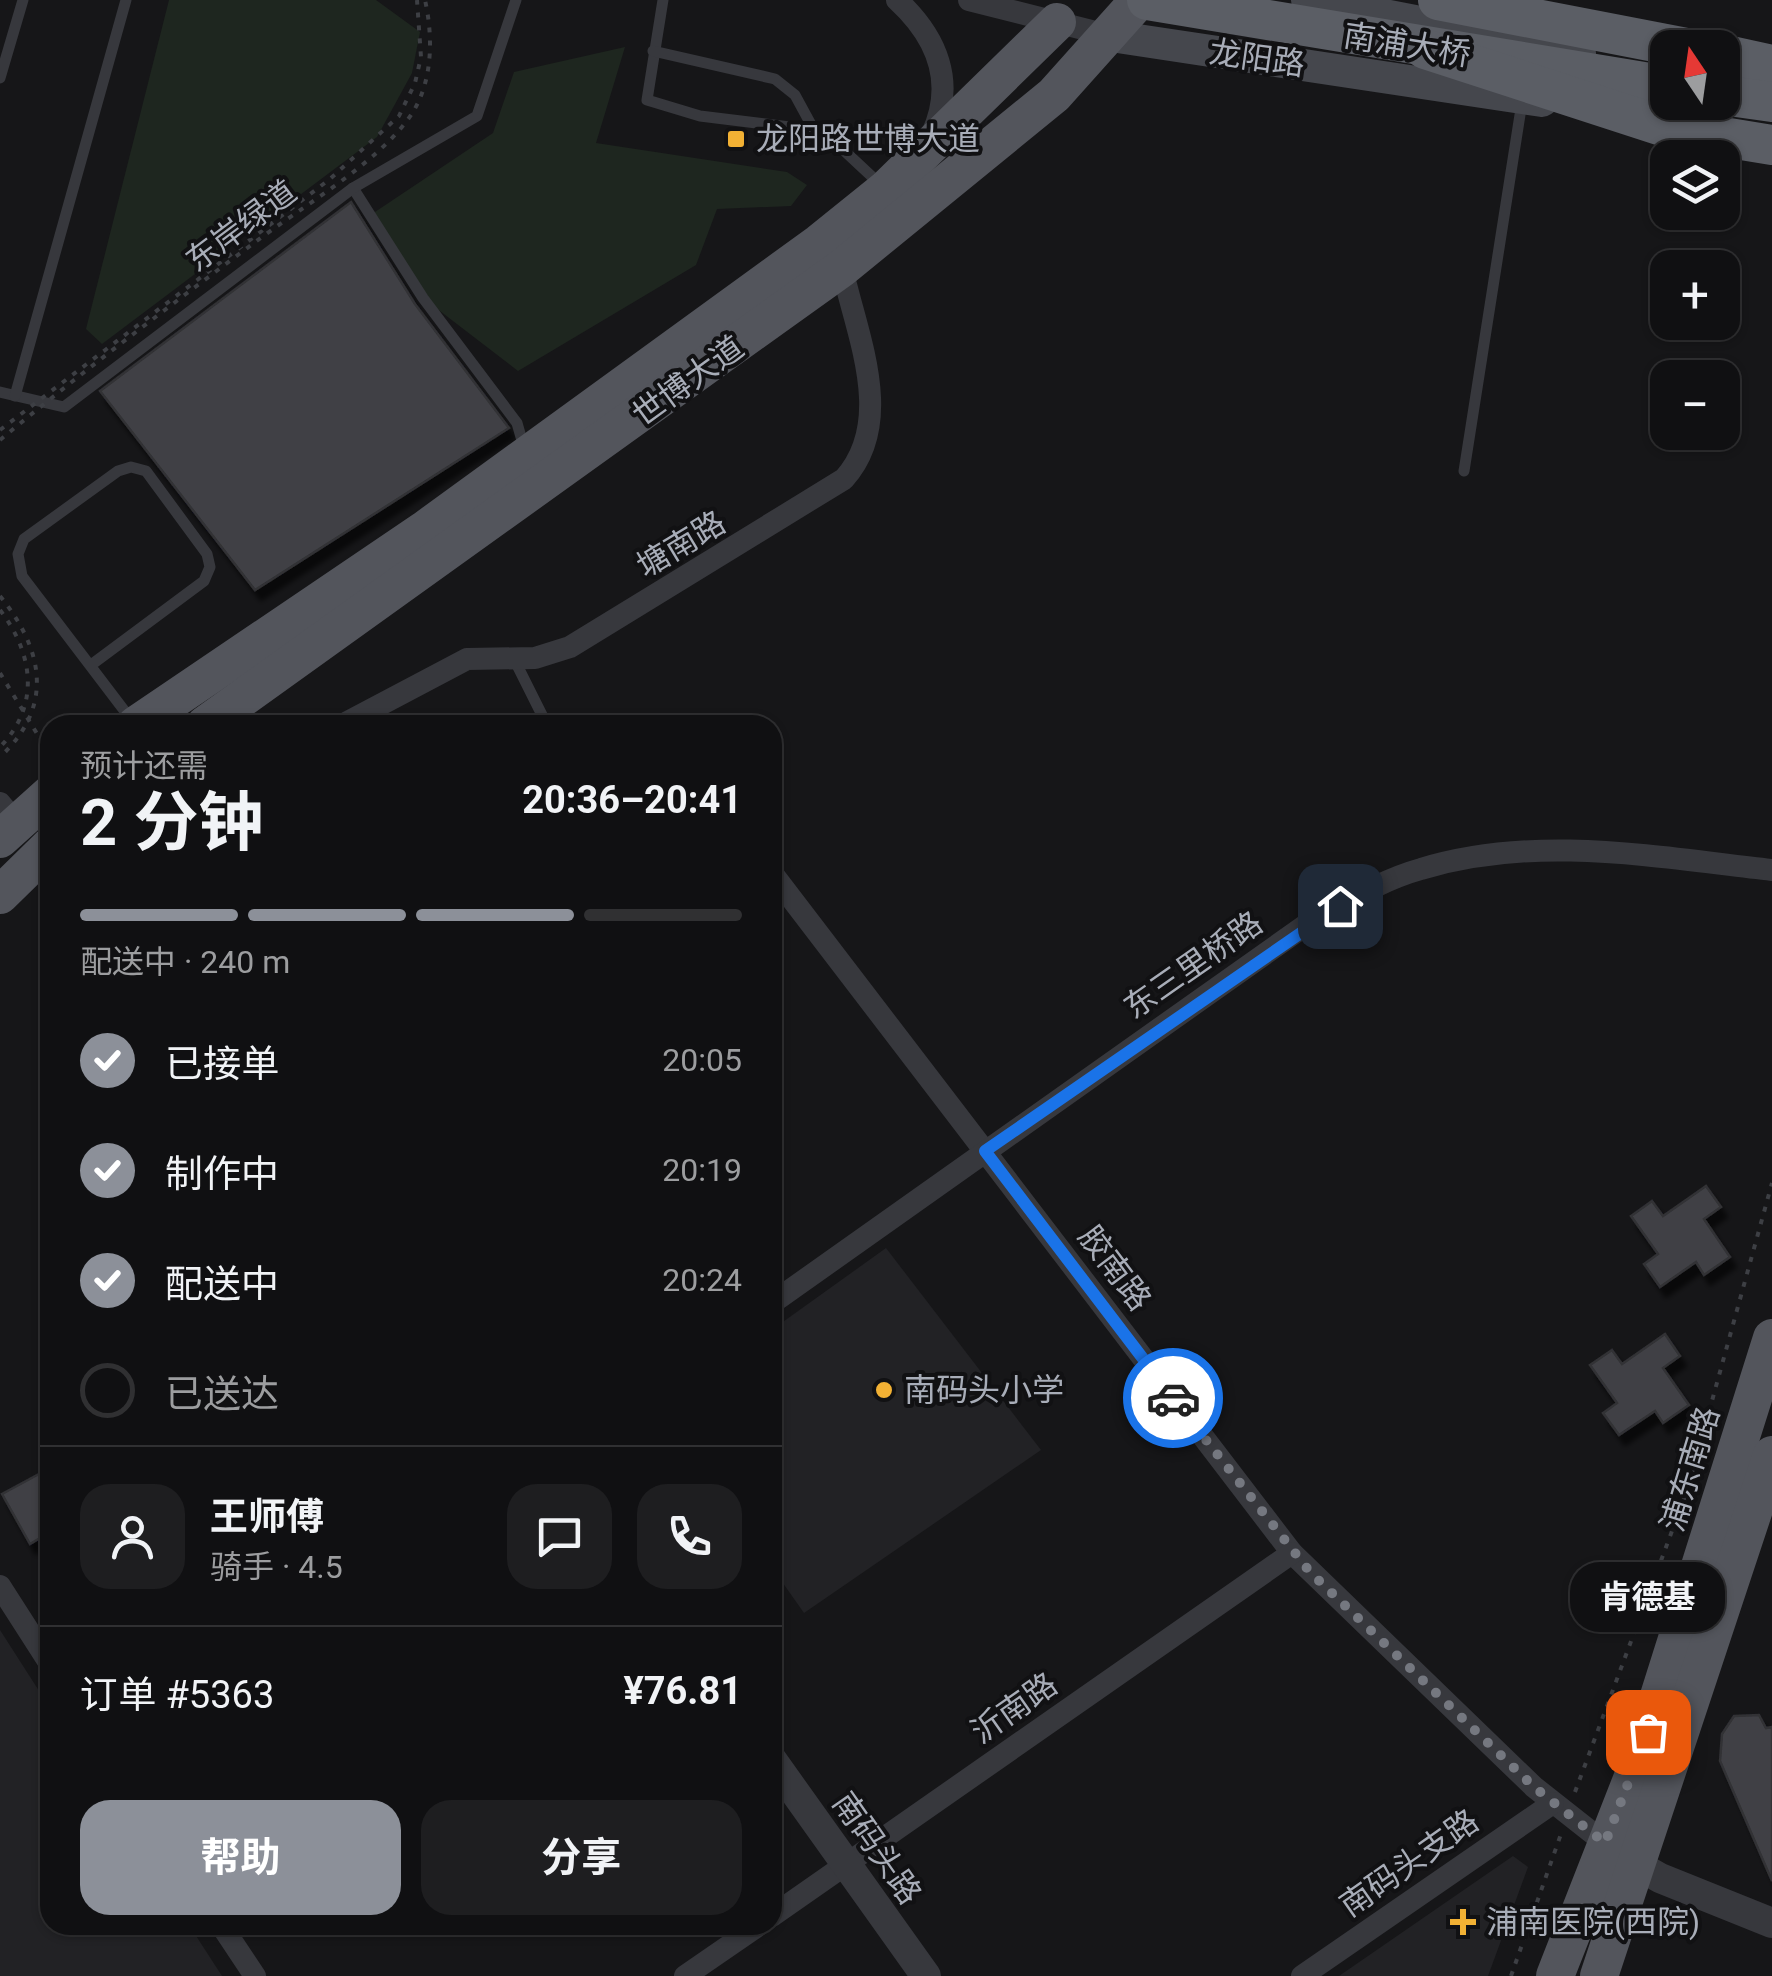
<!DOCTYPE html>
<html lang="zh">
<head>
<meta charset="utf-8">
<style>
	:root { --surface:#101012; --page:#1e1e20; --text:#f1f3f6; --muted:#9c9d9f; --line:#303032; --accent:#8c9099 }
	body { margin:0; font-family:Roboto,"Noto Sans SC",sans-serif; background:var(--page); color:var(--text); height:100vh; display:flex; flex-direction:column; font-size:38px; white-space:nowrap }
	* { box-sizing:border-box; margin:0 }
	p { font-size:32px; color:var(--muted) }
	.icon { flex:none; width:55px; height:55px; fill:none; stroke:currentColor; stroke-width:2; stroke-linecap:round; stroke-linejoin:round }
	.map { position:relative; flex:1; overflow:hidden }
	.sheet { position:absolute; left:40px; top:715px; width:742px; height:1220px; display:flex; flex-direction:column; background:var(--surface); border-radius:30px; box-shadow:0 2px 8px #0004,0 0 0 2px var(--line) }
	.sheet>* { flex:none }
	.needle { width:65px; rotate:347deg }
	.tools { position:absolute; left:1650px; top:30px; display:grid; gap:20px }
	.tools a { display:grid; place-items:center; width:90px; height:90px; border-radius:20px; background:var(--surface); box-shadow:0 2px 8px #0004,0 0 0 2px var(--line); font-size:50px }
	.pin { position:absolute; display:grid; place-items:center; width:85px; height:85px; color:#fff; margin:-42px; border-radius:20px; box-shadow:0 5px 15px #0006 }
	.courier { position:absolute; display:grid; place-items:center; width:100px; height:100px; margin:-50px; border:8px solid #1a73e8; border-radius:50%; background:#fff; color:#222; box-shadow:0 2px 12px #0007 }
	.bubble { position:absolute; height:70px; border-radius:30px; background:var(--surface); box-shadow:0 2px 8px #0004,0 0 0 2px var(--line); font-size:32px; font-weight:700; line-height:70px; text-align:center }
	.overview em { font-style:normal; font-weight:700 }
	.overview div { display:flex; flex-direction:column-reverse }
	.overview { display:flex; align-items:center; justify-content:space-between; height:170px; padding:0 40px }
	h1 { font-size:65px; font-weight:700; line-height:75px }
	.bar { display:grid; grid-template-columns:repeat(4,1fr); gap:15px 10px; align-content:center; height:120px; padding:0 40px }
	.bar i { height:12px; border-radius:8px; background:var(--line) }
	.bar .active { background:var(--accent) }
	.bar p { grid-column:span 4 }
	.line { display:flex; align-items:center; gap:25px; padding:0 40px; border-top:2px solid var(--line) }
	.line div { flex:1 }
	.round { display:grid; place-items:center; flex:none; width:105px; height:105px; border-radius:30px; background:var(--page) }
	ol { padding:0 40px; list-style:none }
	li { display:flex; align-items:center; gap:30px; height:110px }
	li p { margin-inline-start:auto }
	li .icon { padding:10px; border-radius:50%; background:var(--accent); color:#fff; stroke-width:4 }
	li:last-child { color:var(--muted) }
	li i { width:55px; height:55px; border:5px solid var(--line); border-radius:50% }
	.action { display:flex; gap:20px; margin-top:auto; padding:20px 40px }
	.action a { flex:1; height:115px; border-radius:30px; background:var(--accent); color:#fff; font-size:40px; font-weight:700; line-height:115px; text-align:center }
	.action a+a { background:var(--page); color:var(--text) }
	.map>svg:first-child { display:block }
	.built { fill:#222225 }
	.green { fill:#1e261f }
	.building { fill:#404145; stroke:#303034; stroke-width:2.5; filter:url(#shadow) }
	.lines { fill:none; stroke-linecap:round; stroke-linejoin:round }
	.path { stroke:#3d3f44; stroke-width:4; stroke-dasharray:5 8; stroke-linecap:butt }
	.service { stroke:#37383d; stroke-width:11 }
	.minor { stroke:#37383d; stroke-width:22 }
	.tertiary { stroke:#37383d; stroke-width:30 }
	.secondary { stroke:#45474d; stroke-width:32 }
	.primary { stroke:#53555c; stroke-width:38 }
	.trunk { stroke:#5b5e65; stroke-width:40 }
	.path-bridge { stroke:#3d3f44; stroke-width:4; stroke-dasharray:5 8; stroke-linecap:butt }
	.trunk-bridge { stroke:#5b5e65; stroke-width:40 }
	.done { stroke:#757880; stroke-width:10; stroke-dasharray:0 18 }
	.route { stroke:#1a73e8; stroke-width:12 }
	.poi-dot { fill:#f2b134; stroke:#111113; stroke-width:4 }
	.labels { text-anchor:middle; dominant-baseline:central; stroke-width:8; stroke-linejoin:round; paint-order:stroke }
	.street-label { font-size:32px; fill:#a8adb8; stroke:#111113 }
	.poi-label { font-size:32px; fill:#a8adb8; stroke:#111113; text-anchor:start }
</style>
</head>
<body>
<div class="map">
<svg width="1772" height="1976" viewBox="0 0 1772 1976">
	<defs>
		<filter id="shadow"><feDropShadow dx="6" dy="10" stdDeviation="2.5" flood-color="#0009"/></filter>
	</defs>
	<rect width="100%" height="100%" fill="#161618"/>
	<g class="built">
		<path d="M886,1248l155,202 -237,163 -31,-44v-240z"/>
		<path d="M0,1630l50,78v217h139l33,51h-222z"/>
		<path d="M1513,1856l15,11 -40,109h-149z"/>
	</g>
	<g class="green">
		<path d="M169,0h207l44,32 -8,41 -35,64 -275,207 -16,-15z"/>
		<path d="M625,47l-29,96 191,29 20,13 -16,21 -74,3 -21,56 -178,106 -95,-73 -54,-82 124,-83 21,-61z"/>
	</g>
	<g class="building">
		<path d="M351,202l64,102 94,124 -254,162 -155,-199z"/>
		<path d="M1706,1186l15,21 -17,12 26,38 -26,18 -8,-13 -36,25 -16,-23 14,-10 -27,-38 21,-15 11,15z"/>
		<path d="M1665,1334l15,22 -17,12 26,37 -26,18 -8,-12 -36,24 -16,-22 14,-10 -27,-38 22,-15 10,14z"/>
		<path d="M50,1468v64l-20,12 -28,-50z"/>
		<path d="M1759,1715l7,13 6,-1v154l-52,-120 2,-27 12,-18z"/>
	</g>
	<g class="lines">
		<g class="path">
			<path d="M0,673l50,82"/>
			<path d="M1575,1792l113,-304 84,-305"/>
			<path d="M1511,1976l50,-142"/>
		</g>
		<g class="service">
			<path d="M663,0l-16,100 53,16 114,14 23,14 45,42"/>
			<path d="M653,51l122,28 20,16 19,35"/>
			<path d="M0,78l23,-78"/>
			<path d="M353,188l70,110 94,125 8,28"/>
			<path d="M0,392l64,15 289,-219 124,-72 39,-116"/>
			<path d="M15,396l111,-396"/>
			<path d="M1464,471l58,-369"/>
			<path d="M514,659l33,66"/>
			<path d="M91,665l113,-84 6,-14 -3,-13 -61,-83 -15,-4 -13,4 -94,68 -6,15 4,22 111,146"/>
		</g>
		<g class="minor">
			<path d="M897,0c40,37 59,82 35,134"/>
			<path d="M969,0l142,36"/>
			<path d="M342,725l125,-66 68,-1 35,-11 274,-168c52,-58 13,-143 -2,-211"/>
			<path d="M0,803l16,19"/>
			<path d="M772,873l520,680 242,234 71,56"/>
			<path d="M772,1303l538,-381c35,-19 71,-42 111,-53 115,-35 234,-12 351,1"/>
			<path d="M0,1586l50,78"/>
			<path d="M772,1916l520,-363"/>
			<path d="M221,1925l34,51"/>
			<path d="M685,1976l74,-51"/>
			<path d="M1302,1976l251,-173"/>
		</g>
		<g class="tertiary">
			<path d="M772,1760l154,216"/>
			<path d="M1620,1855l40,23 112,45"/>
		</g>
		<g class="secondary">
			<path d="M1307,0l273,53"/>
			<path d="M1111,36l431,65"/>
		</g>
		<g class="primary">
			<path d="M136,725l288,-195 395,-287 67,-54 171,-167"/>
			<path d="M205,725l637,-457 212,-173 85,-95"/>
			<path d="M0,839l50,-45"/>
			<path d="M0,895l50,-49"/>
			<path d="M1555,1976l81,-207 136,-431"/>
			<path d="M1599,1976l173,-521"/>
		</g>
		<g class="trunk">
			<path d="M1147,0l521,86"/>
			<path d="M1438,0l248,48"/>
			<path d="M1722,54l50,11"/>
		</g>
		<g class="path-bridge">
			<path d="M0,430l330,-251 69,-63 16,-33 6,-26 -4,-57"/>
			<path d="M0,440c82,-68 168,-133 254,-197 47,-36 128,-82 159,-131 20,-33 20,-76 12,-112"/>
			<path d="M0,596c43,53 55,110 0,161"/>
			<path d="M0,610c33,43 41,95 0,137"/>
		</g>
		<g class="trunk-bridge">
			<path d="M1425,49l243,79 104,17"/>
			<path d="M1722,95l50,7"/>
		</g>
	</g>
	<g class="lines">
		<path class="done" d="M1173,1398l137,174 224,215 71,56 43,-111"/>
		<path class="route" d="M1173,1398l-188,-247 355,-245"/>
	</g>
	<g class="poi-dot">
		<rect x="726" y="129" width="20" height="20" rx="5"/>
		<circle cx="884" cy="1390" r="10"/>
		<path d="M1458 1907h10v10h10v10h-10v10h-10v-10h-10v-10h10z"/>
	</g>
	<g class="labels">
		<g class="street-label">
			<text transform="translate(1407 45) rotate(9)">南浦大桥</text>
			<text transform="translate(1257 58) rotate(8)">龙阳路</text>
			<text transform="translate(241 226) rotate(-37)">东岸绿道</text>
			<text transform="translate(688 381) rotate(-36)">世博大道</text>
			<text transform="translate(681 544) rotate(-31)">塘南路</text>
			<text transform="translate(1193 965) rotate(-35)">东三里桥路</text>
			<text transform="translate(1115 1268) rotate(53)">胶南路</text>
			<text transform="translate(1690 1469) rotate(-73)">浦东南路</text>
			<text transform="translate(1014 1708) rotate(-35)">沂南路</text>
			<text transform="translate(877 1848) rotate(55)">南码头路</text>
			<text transform="translate(1409 1863) rotate(-35)">南码头支路</text>
		</g>
		<g class="poi-label">
			<text x="756" y="139">龙阳路世博大道</text>
			<text x="904" y="1390">南码头小学</text>
			<text x="1486" y="1922">浦南医院(西院)</text>
		</g>
	</g>
</svg>
<div class="tools">
<a><svg class="needle" viewBox="-14 -14 28 28"><path d="M0-13l5 13h-10z" fill="#e53935"/><path d="M0 13l5-13h-10z" fill="#9c9d9f"/></svg></a>
<a><svg class="icon" aria-label="layers" viewBox="0 0 24 24"><path d="M12 4l9 5-9 5-9-5zM3 14l9 5 9-5"/></svg></a>
<a>+</a>
<a>−</a>
</div>
<div class="pin" style="left:1648px;top:1732px;background:#ea580c"><svg class="icon" aria-label="bag" viewBox="0 0 24 24"><path d="M5 8h14l-1 12H6zM9 8a3 3 0 0 1 6 0"/></svg></div>
<div class="pin" style="left:1340px;top:906px;background:#1f2937"><svg class="icon" aria-label="home" viewBox="0 0 24 24"><path d="M3 11l9-7 9 7M6 9v11h12V9"/></svg></div>
<div class="courier" style="left:1173px;top:1398px"><svg class="icon" aria-label="car" viewBox="0 0 24 24"><path d="M5 17H2v-5l4-1 3-4h7l3 4 3 1v5h-3M9 17h6M6 11h13"/><circle cx="7" cy="17" r="2"/><circle cx="17" cy="17" r="2"/></svg></div>
<div class="bubble" style="left:1570px;top:1562px;width:155px">肯德基</div>
<section class="sheet">
<div class="overview"><div><h1>2 分钟</h1><p>预计还需</p></div><em>20:36–20:41</em></div>
<div class="bar"><i class="active"></i><i class="active"></i><i class="active"></i><i></i><p>配送中 · 240 m</p></div>
<ol>
<li><svg class="icon" aria-label="check" viewBox="0 0 24 24"><path d="M5 12l5 5 9-10"/></svg>已接单<p>20:05</p></li>
<li><svg class="icon" aria-label="check" viewBox="0 0 24 24"><path d="M5 12l5 5 9-10"/></svg>制作中<p>20:19</p></li>
<li><svg class="icon" aria-label="check" viewBox="0 0 24 24"><path d="M5 12l5 5 9-10"/></svg>配送中<p>20:24</p></li>
<li><i></i>已送达</li>
</ol>
<div class="line" style="height:180px"><a class="round"><svg class="icon" aria-label="person" viewBox="0 0 24 24"><circle cx="12" cy="8" r="4"/><path d="M4 21q1-7 8-7t8 7"/></svg></a><div><b>王师傅</b><p>骑手 · 4.5</p></div><a class="round"><svg class="icon" aria-label="chat" viewBox="0 0 24 24"><path d="M4 5h16v11H9l-5 4z"/></svg></a><a class="round"><svg class="icon" aria-label="phone" viewBox="0 0 24 24"><path d="M5 4h4l2 5-3 2q2 4 5 5l2-3 5 2v4C11 20 4 13 5 4z"/></svg></a></div>
<div class="line" style="height:130px"><div>订单 #5363</div><b>¥76.81</b></div>
<div class="action"><a>帮助</a><a>分享</a></div>
</section>
</div>
</body>
</html>
